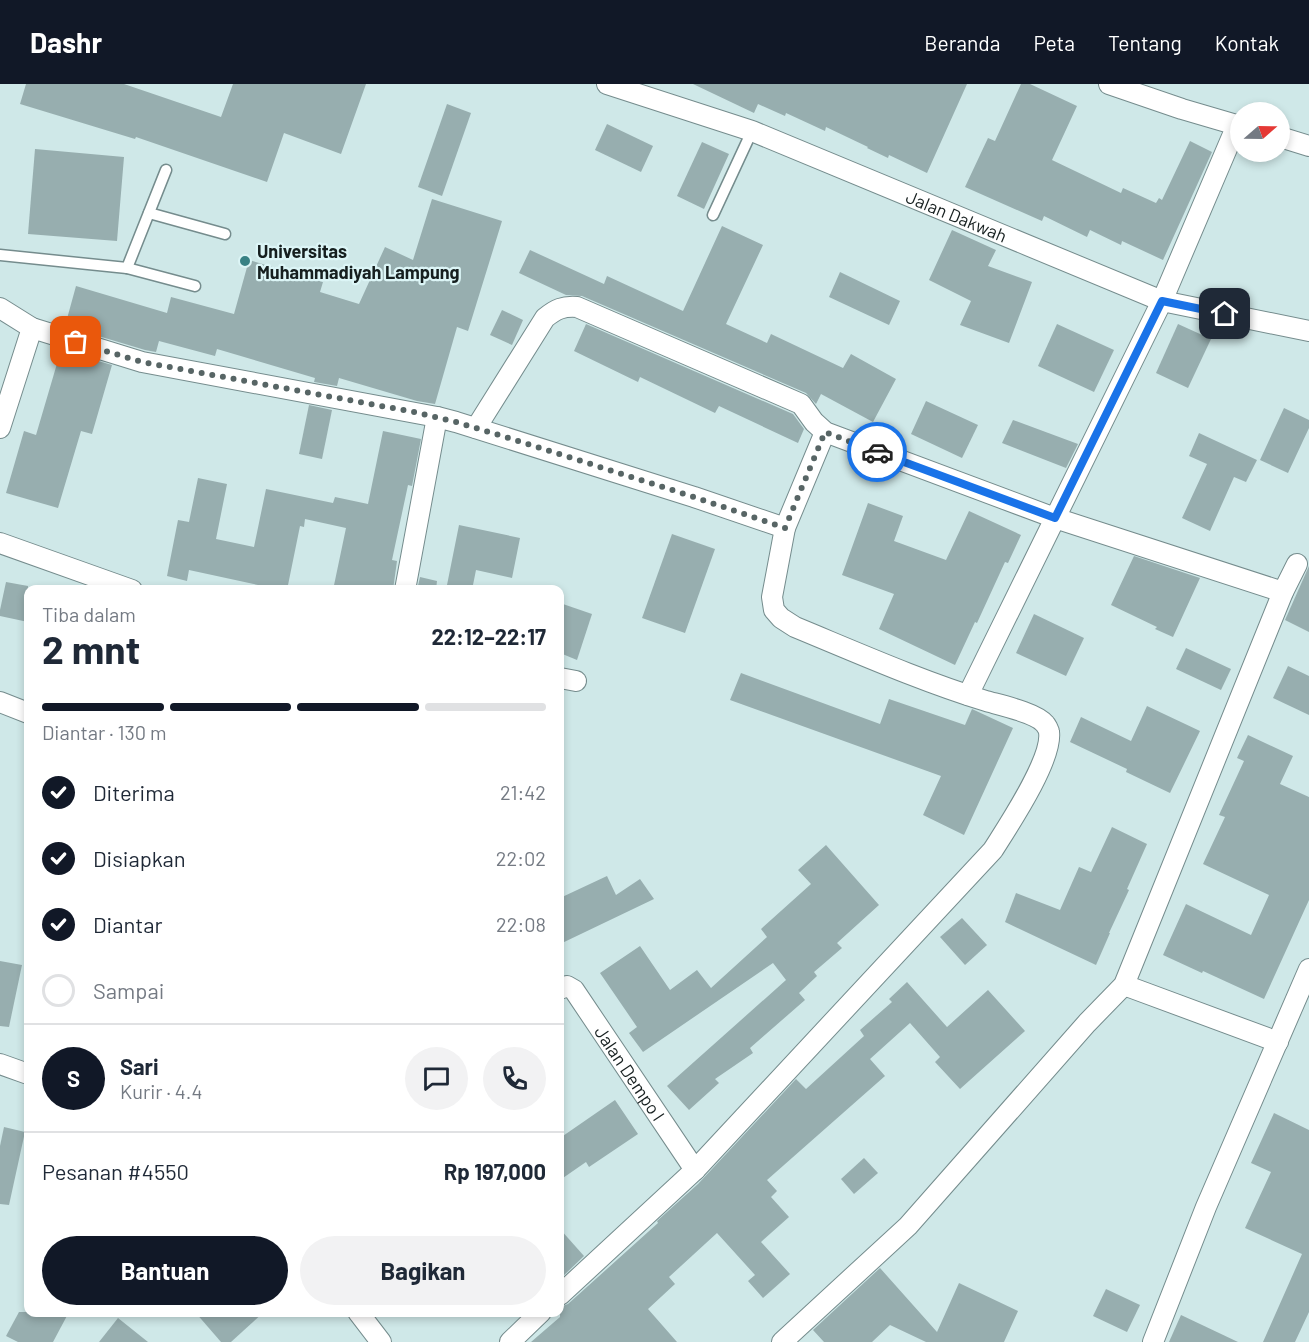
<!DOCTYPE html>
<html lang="id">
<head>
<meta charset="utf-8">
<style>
	:root { --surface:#fff; --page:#f2f2f3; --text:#1f2937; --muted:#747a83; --line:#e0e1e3; --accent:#111827 }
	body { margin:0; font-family:Barlow,sans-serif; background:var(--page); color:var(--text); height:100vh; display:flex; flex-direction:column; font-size:22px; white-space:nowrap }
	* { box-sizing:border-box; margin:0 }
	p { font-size:20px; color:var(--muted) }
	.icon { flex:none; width:33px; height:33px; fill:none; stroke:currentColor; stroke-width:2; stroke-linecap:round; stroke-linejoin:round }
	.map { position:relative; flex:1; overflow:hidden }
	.details { position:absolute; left:24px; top:501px; width:540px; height:732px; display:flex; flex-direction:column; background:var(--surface); border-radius:12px; box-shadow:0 3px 9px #0003 }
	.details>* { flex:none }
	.needle { width:39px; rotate:70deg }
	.tools { position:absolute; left:1230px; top:18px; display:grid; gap:12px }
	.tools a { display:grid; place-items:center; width:60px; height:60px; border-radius:50%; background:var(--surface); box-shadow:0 3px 9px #0003; font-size:30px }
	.pin { position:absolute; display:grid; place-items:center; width:51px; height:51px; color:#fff; margin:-26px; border-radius:12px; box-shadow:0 3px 9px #0006 }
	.courier { position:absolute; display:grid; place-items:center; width:60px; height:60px; margin:-30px; border:4px solid #1a73e8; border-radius:50%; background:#fff; color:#222; box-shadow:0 2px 8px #0007 }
	.head em { font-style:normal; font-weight:700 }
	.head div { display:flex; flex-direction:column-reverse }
	.head { display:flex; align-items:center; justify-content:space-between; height:102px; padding:0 18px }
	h1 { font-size:39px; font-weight:700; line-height:45px }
	.bar { display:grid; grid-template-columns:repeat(4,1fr); gap:9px 6px; align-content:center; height:72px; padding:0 18px }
	.bar i { height:8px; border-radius:4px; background:var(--line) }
	.bar .selected { background:var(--accent) }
	.bar p { grid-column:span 4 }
	.line { display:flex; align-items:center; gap:15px; padding:0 18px; border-top:2px solid var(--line) }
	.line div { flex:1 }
	.round { display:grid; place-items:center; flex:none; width:63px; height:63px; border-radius:32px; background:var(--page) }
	ol { padding:0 18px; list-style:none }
	li { display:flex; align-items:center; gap:18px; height:66px }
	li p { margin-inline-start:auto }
	li .icon { padding:6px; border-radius:50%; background:var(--accent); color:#fff; stroke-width:4 }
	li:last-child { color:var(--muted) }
	li i { width:33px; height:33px; border:3px solid var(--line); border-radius:50% }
	.button { display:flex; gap:12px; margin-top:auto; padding:12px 18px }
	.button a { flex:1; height:69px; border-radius:36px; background:var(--accent); color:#fff; font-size:24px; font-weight:700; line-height:69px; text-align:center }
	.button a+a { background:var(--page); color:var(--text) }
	header { display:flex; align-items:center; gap:36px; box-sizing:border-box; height:84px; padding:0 30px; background:var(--accent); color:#fff }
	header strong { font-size:28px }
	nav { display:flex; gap:33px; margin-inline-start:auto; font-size:21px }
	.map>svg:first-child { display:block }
	.building { fill:#97aeaf }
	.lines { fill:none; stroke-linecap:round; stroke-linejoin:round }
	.lane-casing { stroke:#758c8d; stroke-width:13 }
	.street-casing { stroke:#758c8d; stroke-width:22 }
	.lane { stroke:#fff; stroke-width:10 }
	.street { stroke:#fff; stroke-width:20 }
	.done { stroke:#576565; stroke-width:6; stroke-dasharray:0 10.8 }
	.route { stroke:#1a73e8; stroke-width:8 }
	.poi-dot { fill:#388184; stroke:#dcf5f6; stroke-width:2 }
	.labels { text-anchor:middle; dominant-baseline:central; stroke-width:4.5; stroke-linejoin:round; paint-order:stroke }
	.street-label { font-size:18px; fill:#161f1f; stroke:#dcf5f6 }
	.poi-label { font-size:18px; font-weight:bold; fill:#161f1f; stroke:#dcf5f6; text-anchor:start }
</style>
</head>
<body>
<header>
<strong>Dashr</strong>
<nav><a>Beranda</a><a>Peta</a><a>Tentang</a><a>Kontak</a></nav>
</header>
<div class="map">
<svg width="1309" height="1258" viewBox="0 0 1309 1258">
	<rect width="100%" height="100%" fill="#cfe8e8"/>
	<g class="building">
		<path d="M26,0h98l97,33 12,-33h133l-25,70 -57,-21 -17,49 -131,-45 -1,2 -115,-35z"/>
		<path d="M693,0h274l-40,89 -38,-18 -1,3 -21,-10 1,-1 -42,-20 -1,4 -39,-18 -1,3 -27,-12 -4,9z"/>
		<path d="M1021,0h9l47,22 -25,54 69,33 2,-5 33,15 3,-5 3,2 28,-59 22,11 -49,108 -41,-19 -1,4 -31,-15 -3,7 -43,-21 -2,5 -77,-34 23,-49 7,3z"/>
		<path d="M447,20l24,9 -29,83 -24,-9z"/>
		<path d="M607,40l46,22 -12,26 -46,-22z"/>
		<path d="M702,58l27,12 -25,55 -27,-13z"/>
		<path d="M35,65l89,8 -7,84 -89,-7z"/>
		<path d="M432,115l70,22 -34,110 -11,-4 -22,77 -18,-3 -78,-23 -2,8 -23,-4 1,-4 -98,-29 -2,7 -56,-15 -3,11 -11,-2 -80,-24 11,-40 91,27 4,-16 63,17 15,-54 74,22 -3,10 39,12 26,-57 28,13z"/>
		<path d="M722,142l41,19 -37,79 41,19 4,-9 72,34 8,-14 45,25 -23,43 -52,-28 -5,10 -10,-11 -224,-97 -16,-1 -47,-22 11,-23 74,34 3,-8 76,35z"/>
		<path d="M952,146l44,20 -8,16 44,16 -23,61 -49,-18 11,-24 -42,-21z"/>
		<path d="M840,188l60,29 -11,24 -60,-28z"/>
		<path d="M502,226l21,10 -11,25 -22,-10z"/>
		<path d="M586,240l207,90 11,15 -6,14 -79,-37 -4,7 -75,-36 -2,5 -64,-31z"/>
		<path d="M1057,240l57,26 -20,42 -56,-26z"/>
		<path d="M1178,240l33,15 -23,49 -32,-15z"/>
		<path d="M61,266l51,15 -20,69 -11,-3 -23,77 -52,-15 18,-62 12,4z"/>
		<path d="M926,317l52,24 -16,33 -51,-24z"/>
		<path d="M309,321l23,5 -10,49 -23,-5z"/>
		<path d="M1284,324l25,12v8l-21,45 -28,-13z"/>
		<path d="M1013,336l65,24 -12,24 -64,-25z"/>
		<path d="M383,347l38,8 -9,47 -4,-1 -16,75 5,1 -4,29h-60l13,-62 -41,-9 -1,8 -4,-1 -13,64h-30l1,-5 -69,-15 -2,11 -20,-5 11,-56 11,2 9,-44 29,6 -11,55 38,8 12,-58 67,14 2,-6 33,7z"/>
		<path d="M1199,349l58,27 -11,22 -12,-5 -24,54 -28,-13 25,-54 -18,-8z"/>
		<path d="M868,419l35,13 -9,25 52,19 23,-49 52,24 -13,28 -3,-1 -28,61 -2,-1 -20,43 -76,-36 15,-35 -52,-19z"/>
		<path d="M459,441l61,13 -8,40 -36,-8 -4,20h-26z"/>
		<path d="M672,450l43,15 -30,84 -43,-15z"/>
		<path d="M1134,472l66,22 -27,59 -18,-8 2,-2 -46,-22z"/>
		<path d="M1309,482v66l-24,-12z"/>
		<path d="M420,493l17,4 -1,9h-19z"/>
		<path d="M6,498l22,4v36l-28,-6v-6z"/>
		<path d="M560,519l32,11 -15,46 -17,-7z"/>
		<path d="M1034,530l50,24 -18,38 -50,-23z"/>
		<path d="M1186,564l45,21 -10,21 -45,-21z"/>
		<path d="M1288,582l21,10v39l-36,-17z"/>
		<path d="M741,589l139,51 9,-25 76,26 7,-16 41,19 -49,107 -41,-20 18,-39 -211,-76z"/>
		<path d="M1147,622l53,25 -30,62 -44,-21 1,-3 -57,-27 11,-25 50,24z"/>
		<path d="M1248,651l45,21 -13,28 29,13v103l-45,99 -61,-28 -1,2 -39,-18 23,-51 65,31 18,-40 -66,-31 22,-47 -6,-2 25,-54 -7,-3z"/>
		<path d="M1112,743l35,17 -20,45 2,1 -20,43h1l-14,32 -91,-43 11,-29 44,17 19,-43 12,5z"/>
		<path d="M826,761l53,60 -42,38 5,5 -28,24 3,4 -18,17 6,7 -55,48 3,5 -38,26 4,4 -30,27 -22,-24 119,-106 -13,-17 -130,89 -14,-19 8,-6 -37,-54 40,-27 30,44 27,-20 14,18 56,-51 -6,-8 50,-45 -13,-14z"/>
		<path d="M607,792l9,19 24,-16 14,20 -94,45v-46z"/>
		<path d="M962,834l25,27 -22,20 -25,-28z"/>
		<path d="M0,877l22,4 -13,62 -9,-1z"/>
		<path d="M907,898l40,45 41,-37 37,41 -65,58 -25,-27 5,-5 -30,-34 -40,36 15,17 -118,104 10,11 -6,6 18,20 -28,25 29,32 -27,24 -15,-17 7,-6 -38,-42 -48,44 6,7 -27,25 29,33h-146l29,-25v-10l8,-3 90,-81 -1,-2 41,-37 98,-105 10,10 58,-53 -4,-6 32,-28 -3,-3z"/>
		<path d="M615,1016l23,34 -49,33 -3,-5 -26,18v-42z"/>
		<path d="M1274,1029l35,17v182l-14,30h-32l39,-88 -57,-26 26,-56 -20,-9z"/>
		<path d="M4,1043l21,5 -16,73 -9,-1v-58z"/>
		<path d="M864,1074l14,15 -24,21 -13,-15z"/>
		<path d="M560,1145l24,27 -24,23z"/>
		<path d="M880,1184l57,64 22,-49 59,28 -14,31h-78l-36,-17 -18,17h-48l-11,-12z"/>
		<path d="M1106,1205l34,16 -13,27 -34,-16z"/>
		<path d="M19,1228h50l-16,30h-35l-12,-6z"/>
		<path d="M195,1228h69l-33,30h-10z"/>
		<path d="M1181,1231l57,27h-69z"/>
		<path d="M118,1234l30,24h-49z"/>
	</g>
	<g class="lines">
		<defs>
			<g id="lane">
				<path d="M149,129l76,21"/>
				<path d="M713,131l39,-84"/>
				<path d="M0,171l127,13 39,-98"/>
				<path d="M127,184l68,18"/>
			</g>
			<g id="street">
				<path id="s1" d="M607,0l145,47 410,170 147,30"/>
				<path d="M1109,0l73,25 58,17"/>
				<path d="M1280,53l29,9"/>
				<path d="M0,224l32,20 110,34 295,55 19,5 238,75 91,31"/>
				<path d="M0,344l32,-100"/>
				<path d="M476,344l69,-110c11,-9 18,-12 32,-11l224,97 13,18 11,10 230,86 228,74"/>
				<path d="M0,459l132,47"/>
				<path d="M405,506l32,-173"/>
				<path d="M560,594l16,3"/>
				<path d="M968,611l194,-394 75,-176"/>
				<path d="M0,618l28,11"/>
				<path d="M1124,901l154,57"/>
				<path id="s2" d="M560,905l7,-3 7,4 121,180"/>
				<path d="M0,980l28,10"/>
				<path d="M560,1211l135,-125 298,-320c15,-24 60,-91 56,-118 0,-2 -3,-7 -4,-8 -8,-11 -45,-19 -59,-23 -65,-20 -128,-48 -191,-74l-14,-9 -7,-8 -2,-13 13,-69 40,-96"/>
				<path d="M358,1228l23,30"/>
				<path d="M510,1258l31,-30"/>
				<path d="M782,1258l126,-116 179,-203 37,-38 159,-393 14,-28"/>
				<path d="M1153,1258l53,-135 103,-238"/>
			</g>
		</defs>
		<use href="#lane" class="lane-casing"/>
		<use href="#street" class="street-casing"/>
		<use href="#lane" class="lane"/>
		<use href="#street" class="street"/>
	</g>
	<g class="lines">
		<path class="done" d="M76,258l66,20 272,50 42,10 53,16 185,59 91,31 40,-96 52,20"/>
		<path class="route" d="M877,368l178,66 107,-217 63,13"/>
	</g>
	<circle class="poi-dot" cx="245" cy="177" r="6"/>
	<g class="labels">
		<g class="street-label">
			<text stroke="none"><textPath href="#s1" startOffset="374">Jalan Dakwah</textPath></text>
			<text stroke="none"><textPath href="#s2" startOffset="116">Jalan Dempo I</textPath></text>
		</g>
		<g class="poi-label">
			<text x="257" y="167">Universitas<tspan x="257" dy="21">Muhammadiyah Lampung</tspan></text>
		</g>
	</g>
</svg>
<div class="tools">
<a><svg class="needle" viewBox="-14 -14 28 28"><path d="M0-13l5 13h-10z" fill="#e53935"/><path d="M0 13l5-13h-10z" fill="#747a83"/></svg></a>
</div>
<div class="pin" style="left:76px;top:258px;background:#ea580c"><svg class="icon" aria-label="bag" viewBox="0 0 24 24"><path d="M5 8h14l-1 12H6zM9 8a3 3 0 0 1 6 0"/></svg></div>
<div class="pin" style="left:1225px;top:230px;background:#1f2937"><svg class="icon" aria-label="home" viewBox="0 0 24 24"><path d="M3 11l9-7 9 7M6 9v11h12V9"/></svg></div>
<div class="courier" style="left:877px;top:368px"><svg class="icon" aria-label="car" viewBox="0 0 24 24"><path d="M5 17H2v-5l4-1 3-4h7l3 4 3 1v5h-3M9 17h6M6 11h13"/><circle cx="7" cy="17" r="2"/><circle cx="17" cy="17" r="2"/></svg></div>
<section class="details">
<div class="head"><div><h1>2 mnt</h1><p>Tiba dalam</p></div><em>22:12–22:17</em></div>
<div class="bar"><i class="selected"></i><i class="selected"></i><i class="selected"></i><i></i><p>Diantar · 130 m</p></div>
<ol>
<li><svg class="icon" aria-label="check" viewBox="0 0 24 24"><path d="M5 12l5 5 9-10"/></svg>Diterima<p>21:42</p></li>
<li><svg class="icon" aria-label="check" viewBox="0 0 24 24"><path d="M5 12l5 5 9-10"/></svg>Disiapkan<p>22:02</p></li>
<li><svg class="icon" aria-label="check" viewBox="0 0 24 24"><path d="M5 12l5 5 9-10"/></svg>Diantar<p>22:08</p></li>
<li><i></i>Sampai</li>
</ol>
<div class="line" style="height:108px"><b class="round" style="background:var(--accent);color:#fff">S</b><div><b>Sari</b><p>Kurir · 4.4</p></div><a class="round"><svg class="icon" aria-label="chat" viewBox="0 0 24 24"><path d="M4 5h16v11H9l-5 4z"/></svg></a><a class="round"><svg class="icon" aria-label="phone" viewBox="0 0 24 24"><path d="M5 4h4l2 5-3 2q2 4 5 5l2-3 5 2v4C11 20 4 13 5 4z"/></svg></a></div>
<div class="line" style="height:78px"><div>Pesanan #4550</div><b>Rp 197,000</b></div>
<div class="button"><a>Bantuan</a><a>Bagikan</a></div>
</section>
</div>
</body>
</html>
